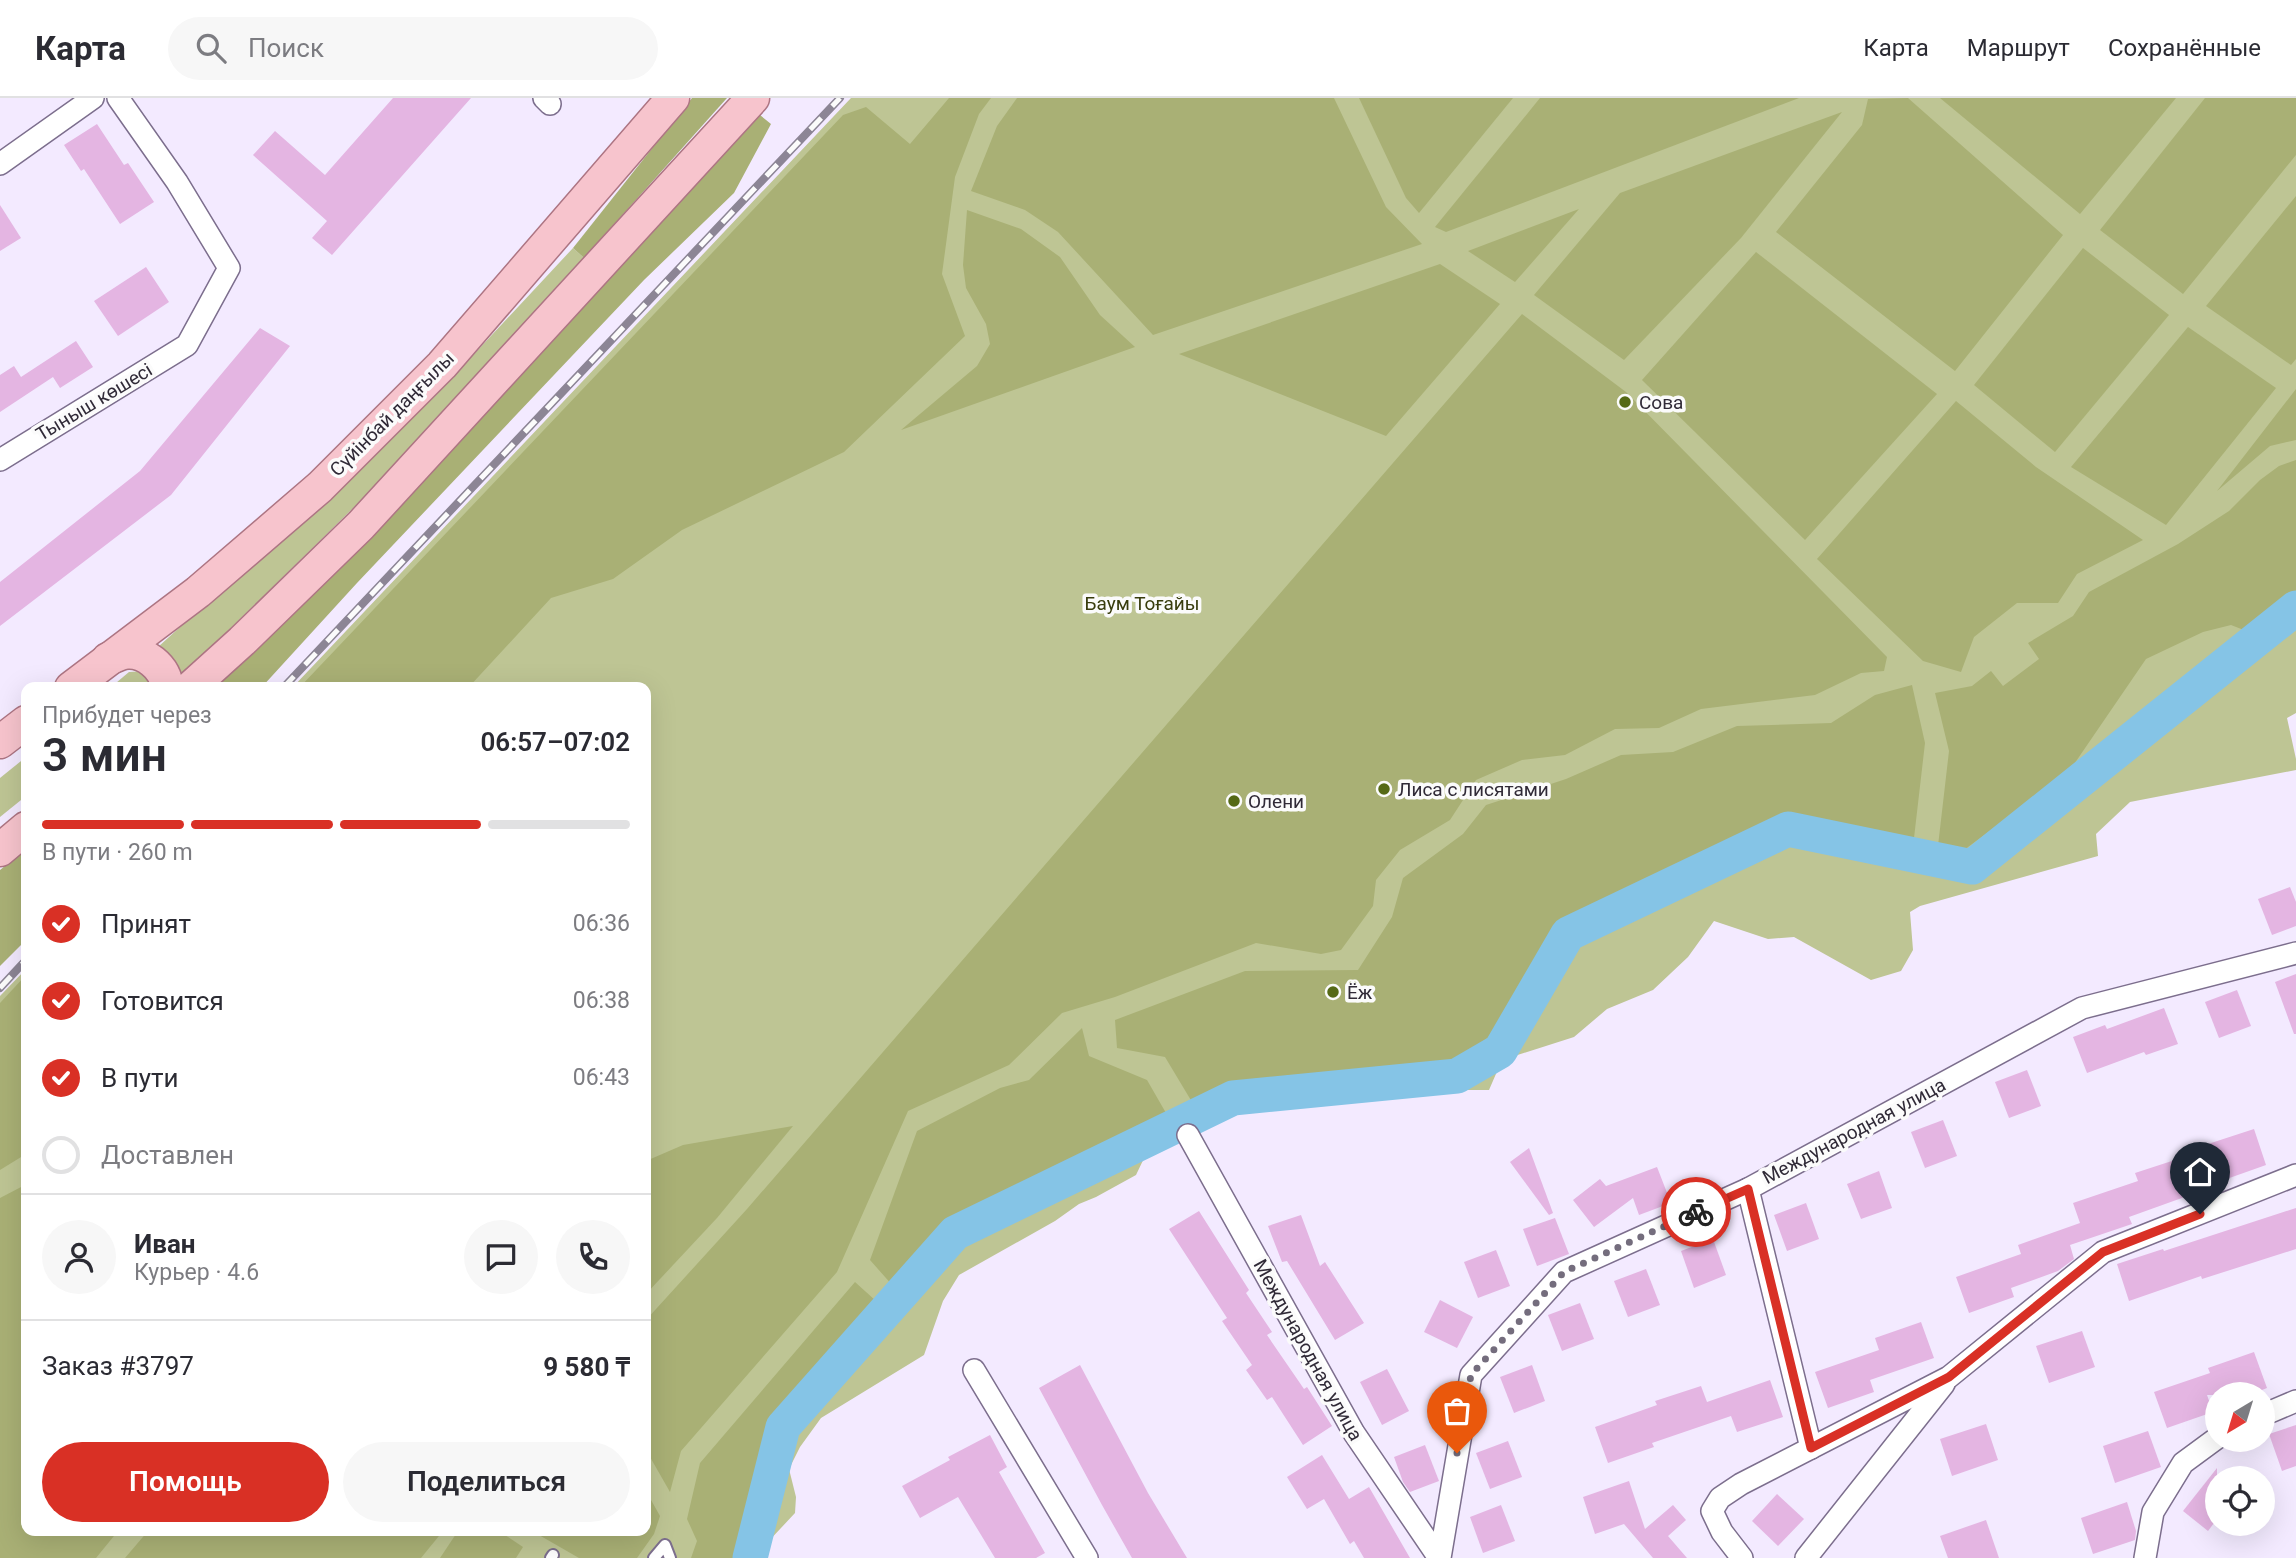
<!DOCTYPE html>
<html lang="ru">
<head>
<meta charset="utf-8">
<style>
	:root { --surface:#fff; --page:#f7f7f7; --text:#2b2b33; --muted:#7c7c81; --line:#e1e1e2; --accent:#d93025 }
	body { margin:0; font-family:Roboto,sans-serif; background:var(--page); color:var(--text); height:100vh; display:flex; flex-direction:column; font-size:26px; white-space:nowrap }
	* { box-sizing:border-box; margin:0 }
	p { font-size:23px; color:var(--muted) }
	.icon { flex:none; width:38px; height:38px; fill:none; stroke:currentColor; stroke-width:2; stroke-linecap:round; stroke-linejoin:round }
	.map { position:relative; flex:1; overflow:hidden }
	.sheet { position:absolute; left:21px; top:584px; width:630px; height:854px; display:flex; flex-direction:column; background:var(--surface); border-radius:14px; box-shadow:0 7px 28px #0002 }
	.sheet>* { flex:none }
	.needle { width:46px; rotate:218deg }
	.controls { position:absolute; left:2205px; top:1284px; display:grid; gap:14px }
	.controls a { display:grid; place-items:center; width:70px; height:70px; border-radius:50%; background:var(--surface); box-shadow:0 7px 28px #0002; font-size:35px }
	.pin { position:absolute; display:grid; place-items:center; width:60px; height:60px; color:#fff; margin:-72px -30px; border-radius:50% 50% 50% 0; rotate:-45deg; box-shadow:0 0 7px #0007 }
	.pin .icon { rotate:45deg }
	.courier { position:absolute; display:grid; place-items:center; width:70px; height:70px; margin:-35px; border:5px solid #d93025; border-radius:50%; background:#fff; color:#222; box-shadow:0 2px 9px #0007 }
	.head em { font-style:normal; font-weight:600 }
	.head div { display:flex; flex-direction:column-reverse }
	.head { display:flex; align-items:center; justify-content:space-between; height:119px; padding:0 21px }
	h1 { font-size:46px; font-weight:600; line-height:52px }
	.bar { display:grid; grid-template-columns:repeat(4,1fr); gap:10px 7px; align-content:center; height:84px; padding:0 21px }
	.bar i { height:9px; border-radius:5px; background:var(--line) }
	.bar .active { background:var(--accent) }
	.bar p { grid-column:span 4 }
	.line { display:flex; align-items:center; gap:18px; padding:0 21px; border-top:2px solid var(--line) }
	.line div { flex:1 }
	.round { display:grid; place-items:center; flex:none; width:74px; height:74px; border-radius:37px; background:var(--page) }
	ol { padding:0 21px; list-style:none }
	li { display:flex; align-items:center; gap:21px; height:77px }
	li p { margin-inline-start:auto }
	li .icon { padding:7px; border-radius:50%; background:var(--accent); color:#fff; stroke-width:4 }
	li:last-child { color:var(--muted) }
	li i { width:38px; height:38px; border:4px solid var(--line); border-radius:50% }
	.action { display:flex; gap:14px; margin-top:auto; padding:14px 21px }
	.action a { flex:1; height:80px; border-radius:42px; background:var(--accent); color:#fff; font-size:28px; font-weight:600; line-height:80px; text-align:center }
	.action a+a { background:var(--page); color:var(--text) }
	header { display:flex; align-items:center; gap:42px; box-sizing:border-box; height:98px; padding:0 35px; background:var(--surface); border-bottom:2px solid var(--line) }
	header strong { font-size:33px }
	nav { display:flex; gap:38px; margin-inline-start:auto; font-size:24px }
	.search { width:490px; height:63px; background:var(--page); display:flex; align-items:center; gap:18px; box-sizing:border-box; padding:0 24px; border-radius:38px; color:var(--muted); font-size:26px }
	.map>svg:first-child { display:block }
	.green { fill:#bec594 }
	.forest { fill:#a9b075 }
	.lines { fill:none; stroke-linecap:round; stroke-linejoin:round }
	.river { stroke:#85c4e6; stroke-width:35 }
	.building { fill:#e4b5e2 }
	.lane-casing { stroke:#7c6e8d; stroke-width:14 }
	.street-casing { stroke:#7c6e8d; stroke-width:24 }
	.primary-casing { stroke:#ad7583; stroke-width:35 }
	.lane { stroke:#fff; stroke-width:10 }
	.street { stroke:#fff; stroke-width:21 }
	.primary { stroke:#f7c4cd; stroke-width:32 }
	.rail-casing { stroke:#8c8595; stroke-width:8 }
	.rail { stroke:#fbfbfb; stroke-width:5; stroke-dasharray:16; stroke-linecap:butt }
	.done { stroke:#746d7d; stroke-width:7; stroke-dasharray:0 12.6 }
	.route { stroke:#d93025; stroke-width:9 }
	.poi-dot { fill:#556916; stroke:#fbfbfb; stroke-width:2.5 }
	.labels { text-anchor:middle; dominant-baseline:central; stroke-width:7; stroke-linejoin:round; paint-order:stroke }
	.street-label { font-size:19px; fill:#302a37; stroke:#fbfbfb }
	.poi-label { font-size:19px; fill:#302a37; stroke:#fbfbfb; text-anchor:start }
	.park-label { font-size:19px; fill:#383c0d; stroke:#fbfbfb }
</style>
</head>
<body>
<header>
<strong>Карта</strong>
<div class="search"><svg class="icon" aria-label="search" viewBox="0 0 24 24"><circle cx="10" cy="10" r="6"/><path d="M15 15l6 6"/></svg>Поиск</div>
<nav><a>Карта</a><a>Маршрут</a><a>Сохранённые</a></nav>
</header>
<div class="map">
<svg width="2296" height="1460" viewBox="0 0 2296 1460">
	<rect width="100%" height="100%" fill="#f3eaff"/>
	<g class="green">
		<path d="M851,0h1445v615l-9,5 9,41v11l-166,32 -34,32 2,22 -178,50 -10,6 3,38 -12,21 -30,9 -77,-43 -26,2 -54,-18 -26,36 -35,33 -46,19 -33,28 -72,23 -13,30h-33l-31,5 -121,5 -34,-7 -37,5 -75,31 -22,46 -40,22 -17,7 -24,17 -96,54 -16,26 -19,54 -103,63 -21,29 -11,22 7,28 -1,16 -42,45h-753v-562l26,-27v562h620v-843h-354z"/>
		<path d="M573,150l11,10 -142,163 -263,258 -21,-32 276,-250z"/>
		<path d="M145,573l8,17h-43l19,-16z"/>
		<path d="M26,659v39l-26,21v-39z"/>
	</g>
	<g class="forest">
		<path d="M692,0h35l-143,160 -11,-10z"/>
		<path d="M949,0h42l-12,16 -24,63 -13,97 23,62 -121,116 -162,78 -69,49 -62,19 -83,90h-169l544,-573 23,-8 44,37z"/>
		<path d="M1017,0h317l52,109 36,37 -269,91 -95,-103 -33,-22 -54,-19 26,-65z"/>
		<path d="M1359,0h154l-94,115 -13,-15z"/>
		<path d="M1540,0h259l-353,134 -11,-5z"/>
		<path d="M1908,0l155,137 -108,136 -179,-139 86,-107 6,-26z"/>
		<path d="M1940,0h236l-96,116z"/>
		<path d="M2205,0h91v57l-113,139 -83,-64z"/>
		<path d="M1842,14l-101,126 -117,122 -90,-65 86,-102z"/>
		<path d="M760,17l11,9 -37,69 -90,87 -287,303 -96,105h-51l230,-234z"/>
		<path d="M2296,98v163l-5,6 -85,-59z"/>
		<path d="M1579,111l-64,73 -47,-31z"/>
		<path d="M967,112l54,19 39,28 40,58 35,32 -234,83 76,-64 13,-22 -4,-20 -20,-36 -3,-23z"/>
		<path d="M2083,150l86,67 -114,137 -81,-67z"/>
		<path d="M1756,154l181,142 -132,146 -163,-160z"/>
		<path d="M1440,166l60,40 -114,132 -207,-82z"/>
		<path d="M1522,216l104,78 261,265 -3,14 -23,2 -46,22 -114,14 -42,19 -44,1 -50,26 -43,5 -46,20 -26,40 -50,30 -24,30 -3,26 -32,44 -20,4 -65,-11 -141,54 -53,16 -53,52 -101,46 -71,161 -156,179 -11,41 -24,-42v-130l101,-111z"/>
		<path d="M2188,229l88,61 -110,137 -95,-58z"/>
		<path d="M2296,291v51l-26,6 -53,45z"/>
		<path d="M1956,303l80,66 107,73 -66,34 -19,29h-41l-43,34 -13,35 -38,-11 -106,-102z"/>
		<path d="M2296,362v139l-42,35 -23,-9 -28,7 -57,27 -78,114 -104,77 -26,-4 11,-95 -14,-58 37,-7 19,-15 12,15 36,-27 -11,-16 45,-27 16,-24 89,-48 51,-33 31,-31 19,-14z"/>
		<path d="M1912,587l13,58 -11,95 -127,-25 -234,115 -64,109 -36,25 -214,20 -47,20 -27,-45 -48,-9 -2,-28 130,-49 113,-1 34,-53 11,-39 60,-44 23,-29 80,-26 55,-24 52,-3 64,-26 94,-3 44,-28z"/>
		<path d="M26,751v91l-26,26v-96z"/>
		<path d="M26,877v179l-26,16v-167z"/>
		<path d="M1082,930l7,28 58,24 19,33 -221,110 -52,63 -23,-26 47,-129 83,-43 29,-8z"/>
		<path d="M793,1028l-76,92 -71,76v-133l37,-16z"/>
		<path d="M23,1088l3,2v343h92l-22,27h-96v-360z"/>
		<path d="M855,1184l21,19 -102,119 -37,138h-46l6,-17 -10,-22 13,-56z"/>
		<path d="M646,1393l14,25 -6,18 -17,24h-58l-47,-27h114z"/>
		<path d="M148,1433h295l-22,27h-296z"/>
		<path d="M458,1433h41l24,16 -7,11h-76z"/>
	</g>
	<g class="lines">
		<path class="river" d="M750,1460l33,-131 172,-194 278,-135 224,-22 43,-25 68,-117 220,-105 184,38 324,-259"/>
	</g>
	<g class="building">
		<path d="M393,0h78l-139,157 -20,-17 15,-17 -74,-66 22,-24 50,44z"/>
		<path d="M97,26l27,41 4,-2 26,39 -34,22 -36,-55 -3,2 -17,-26z"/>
		<path d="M0,107l21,33 -21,13z"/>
		<path d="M146,169l23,35 -51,34 -24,-35z"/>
		<path d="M260,230l30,18 -119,149 -171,131v-44l140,-111z"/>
		<path d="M76,243l17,26 -33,21 -7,-11 -53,35v-37l14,-9 7,11z"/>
		<path d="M2290,789l6,15v24l-24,9 -14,-36z"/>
		<path d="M2296,876v60h-2l-19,-52z"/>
		<path d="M2237,892l14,36 -32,12 -14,-36z"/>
		<path d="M2164,910l14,36 -32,11 -2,-3 -57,21 -14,-36 32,-12 2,4z"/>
		<path d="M2027,972l14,36 -32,12 -14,-36z"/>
		<path d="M1943,1022l14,36 -32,12 -14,-36z"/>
		<path d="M2254,1031l12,36 -45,16 -13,-37z"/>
		<path d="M1529,1050l24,65 -4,2 -39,-53z"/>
		<path d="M2181,1060l12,36 -64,23 3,7 -62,21 4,14 -16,12 -47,17 3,9 -45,16 -13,-36 65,-23 -3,-9 62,-22 -7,-20 65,-22 -3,-8z"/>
		<path d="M1657,1069l14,36 -32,12 -6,-17 -39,29 -21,-27 27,-21 6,7z"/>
		<path d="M1879,1073l13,37 -31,11 -14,-35z"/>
		<path d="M1806,1105l13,36 -32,12 -13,-36z"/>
		<path d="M2296,1110v41l-94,30 -1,-3 -72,25 -12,-37 46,-15 1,2z"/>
		<path d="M1199,1113l50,79 -3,3 26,39 -5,3 37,54 3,-2 25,39 -29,19 -31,-48 -5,3 -21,-30 6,-5 -30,-44 5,-3 -58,-89z"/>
		<path d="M1301,1117l19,51 5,-4 39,61 -29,17 -48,-79 -5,1 -14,-36z"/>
		<path d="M1555,1120l14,36 -32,12 -14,-37z"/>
		<path d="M1713,1141l13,36 -32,13 -13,-37z"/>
		<path d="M1496,1152l14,36 -32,12 -14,-36z"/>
		<path d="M1646,1171l14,36 -32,12 -14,-36z"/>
		<path d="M1440,1202l33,17 -16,31 -33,-16z"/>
		<path d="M1580,1205l14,36 -32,12 -14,-36z"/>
		<path d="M1921,1224l13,36 -64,22 4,12 -46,16 -13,-36 64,-22 -4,-12z"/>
		<path d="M2082,1233l13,36 -46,16 -13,-37z"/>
		<path d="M2254,1254l13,36 -18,7h-42l6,17 -46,16 -13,-36 56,-19 -2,-5z"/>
		<path d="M1080,1267l68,128 39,65h-55l-30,-53 -63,-117z"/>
		<path d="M1532,1267l13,36 -31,12 -14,-36z"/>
		<path d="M1387,1271l22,42 -27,14 -22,-43z"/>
		<path d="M1770,1282l13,37 -46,15 -6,-16 -79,27 2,4 -46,16 -13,-36 62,-22 -2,-4 46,-15 6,16z"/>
		<path d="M1986,1326l12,36 -46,16 -12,-37z"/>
		<path d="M2296,1327v41l-14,5 -13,-37z"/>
		<path d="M2148,1333l13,36 -46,16 -12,-37z"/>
		<path d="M990,1337l17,32 -8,5 46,81 -9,5h-41l-37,-61 -38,21 -18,-32 48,-26 -2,-3z"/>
		<path d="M1508,1343l14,36 -32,12 -14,-36z"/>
		<path d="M1425,1347l14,36 -29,11 -7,-10 -9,-25z"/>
		<path d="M1322,1357l27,44 20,-12 41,71h-46l-10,-17 -4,3 -26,-45 -17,10 -20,-32z"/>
		<path d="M2217,1370v51l-9,12 -25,-20z"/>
		<path d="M1629,1383l16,48 28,-24 13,15 -18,16 19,22h-34l-29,-34 -29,10 -12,-37z"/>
		<path d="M1777,1396l27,25 -26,27 -26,-25z"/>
		<path d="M2127,1404l9,29 -1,9 -42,14 -12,-36z"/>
		<path d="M1501,1407l14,36 -32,12 -13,-36z"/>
		<path d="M1986,1422l13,38h-51l-8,-22z"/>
	</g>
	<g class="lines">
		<defs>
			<g id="lane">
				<path d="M551,1460l2,-3"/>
				<path d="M654,1460l11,-13 5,13"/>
			</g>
			<g id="street">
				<path d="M544,0l6,6"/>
				<path d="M0,66l93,-66"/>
				<path d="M0,362l187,-115 42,-77 -52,-86 -59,-84"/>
				<path d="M1188,1037l166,298 85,125"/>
				<path d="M1748,1091l63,259"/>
				<path d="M974,1272l113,188"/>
				<path d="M2263,1317l33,-14"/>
				<path d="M1440,1460l31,-183 93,-103 184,-83 334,-181 214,-55"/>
				<path d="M1742,1460l-20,-26 -10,-21 8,-13 21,-14 208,-107 154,-125 193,-77"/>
				<path d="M1806,1460l138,-174"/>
				<path d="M2145,1460l8,-46 30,-49 34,-25"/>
			</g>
			<g id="primary">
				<path d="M108,561c5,-2 11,-5 16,-6 20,-3 42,14 43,35"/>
				<path d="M71,590l127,-96 122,-105 122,-122 231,-267"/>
				<path d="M190,590l52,-47 119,-116 392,-427"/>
				<path d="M0,644l26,-20"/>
				<path d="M0,752l26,-22"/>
			</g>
		</defs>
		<use href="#lane" class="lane-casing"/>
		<use href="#street" class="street-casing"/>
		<use href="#primary" class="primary-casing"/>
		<use href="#lane" class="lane"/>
		<use href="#street" class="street"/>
		<use href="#primary" class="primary"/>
		<defs>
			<g id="rail">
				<path d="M283,590l557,-590"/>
				<path d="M0,890l26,-28"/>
			</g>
		</defs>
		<use href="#rail" class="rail-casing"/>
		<use href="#rail" class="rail"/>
	</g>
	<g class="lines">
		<path class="done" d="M1457,1355l14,-78 93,-103 132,-60"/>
		<path class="route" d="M1696,1114l52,-23 63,259 138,-71 154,-125 97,-38"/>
	</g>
	<g class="poi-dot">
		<circle cx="1625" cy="304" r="7"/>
		<circle cx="1384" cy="691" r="7"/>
		<circle cx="1234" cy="703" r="7"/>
		<circle cx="1333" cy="894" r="7"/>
	</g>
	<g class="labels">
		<g class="street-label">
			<text transform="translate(94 304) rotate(-31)">Тыныш көшесі</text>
			<text transform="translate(392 316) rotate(-45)">Сүйінбай даңғылы</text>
			<text transform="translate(1854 1033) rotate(-28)">Международная улица</text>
			<text transform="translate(1308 1252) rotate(61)">Международная улица</text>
		</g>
		<g class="poi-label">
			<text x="1639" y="304">Сова</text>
			<text x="1398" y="691">Лиса с лисятами</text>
			<text x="1248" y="703">Олени</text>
			<text x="1347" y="894">Ёж</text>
		</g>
		<g class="park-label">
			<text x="1142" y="505">Баум Тоғайы</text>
		</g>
	</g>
</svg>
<div class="controls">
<a><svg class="needle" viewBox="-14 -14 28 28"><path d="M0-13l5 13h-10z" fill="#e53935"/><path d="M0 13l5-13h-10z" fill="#7c7c81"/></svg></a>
<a><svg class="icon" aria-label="locate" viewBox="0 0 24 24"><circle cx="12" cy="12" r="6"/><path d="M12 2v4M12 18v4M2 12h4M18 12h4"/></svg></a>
</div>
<div class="pin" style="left:1457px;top:1355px;background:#ea580c"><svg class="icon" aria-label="bag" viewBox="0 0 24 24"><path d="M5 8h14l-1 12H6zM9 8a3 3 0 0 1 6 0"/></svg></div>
<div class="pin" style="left:2200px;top:1116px;background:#1f2937"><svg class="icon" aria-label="home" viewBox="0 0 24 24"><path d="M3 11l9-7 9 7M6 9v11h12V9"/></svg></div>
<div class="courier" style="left:1696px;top:1114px"><svg class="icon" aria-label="bike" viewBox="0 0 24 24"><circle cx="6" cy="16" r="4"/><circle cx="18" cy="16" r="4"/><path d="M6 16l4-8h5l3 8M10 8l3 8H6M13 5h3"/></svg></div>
<section class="sheet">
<div class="head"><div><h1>3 мин</h1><p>Прибудет через</p></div><em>06:57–07:02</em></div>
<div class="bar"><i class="active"></i><i class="active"></i><i class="active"></i><i></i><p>В пути · 260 m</p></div>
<ol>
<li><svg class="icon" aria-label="check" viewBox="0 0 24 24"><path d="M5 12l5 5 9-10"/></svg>Принят<p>06:36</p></li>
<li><svg class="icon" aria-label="check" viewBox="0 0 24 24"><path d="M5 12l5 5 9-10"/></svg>Готовится<p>06:38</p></li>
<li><svg class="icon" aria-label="check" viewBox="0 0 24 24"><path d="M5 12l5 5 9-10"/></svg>В пути<p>06:43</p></li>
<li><i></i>Доставлен</li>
</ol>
<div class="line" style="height:126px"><a class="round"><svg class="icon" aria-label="person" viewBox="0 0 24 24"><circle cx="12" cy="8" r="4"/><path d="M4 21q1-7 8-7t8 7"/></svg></a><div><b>Иван</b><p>Курьер · 4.6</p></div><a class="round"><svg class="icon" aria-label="chat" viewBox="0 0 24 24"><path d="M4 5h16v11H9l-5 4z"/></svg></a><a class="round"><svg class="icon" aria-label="phone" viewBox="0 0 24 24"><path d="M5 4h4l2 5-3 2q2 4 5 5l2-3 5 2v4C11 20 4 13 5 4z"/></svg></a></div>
<div class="line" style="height:91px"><div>Заказ #3797</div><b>9 580 ₸</b></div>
<div class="action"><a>Помощь</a><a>Поделиться</a></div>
</section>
</div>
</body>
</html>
